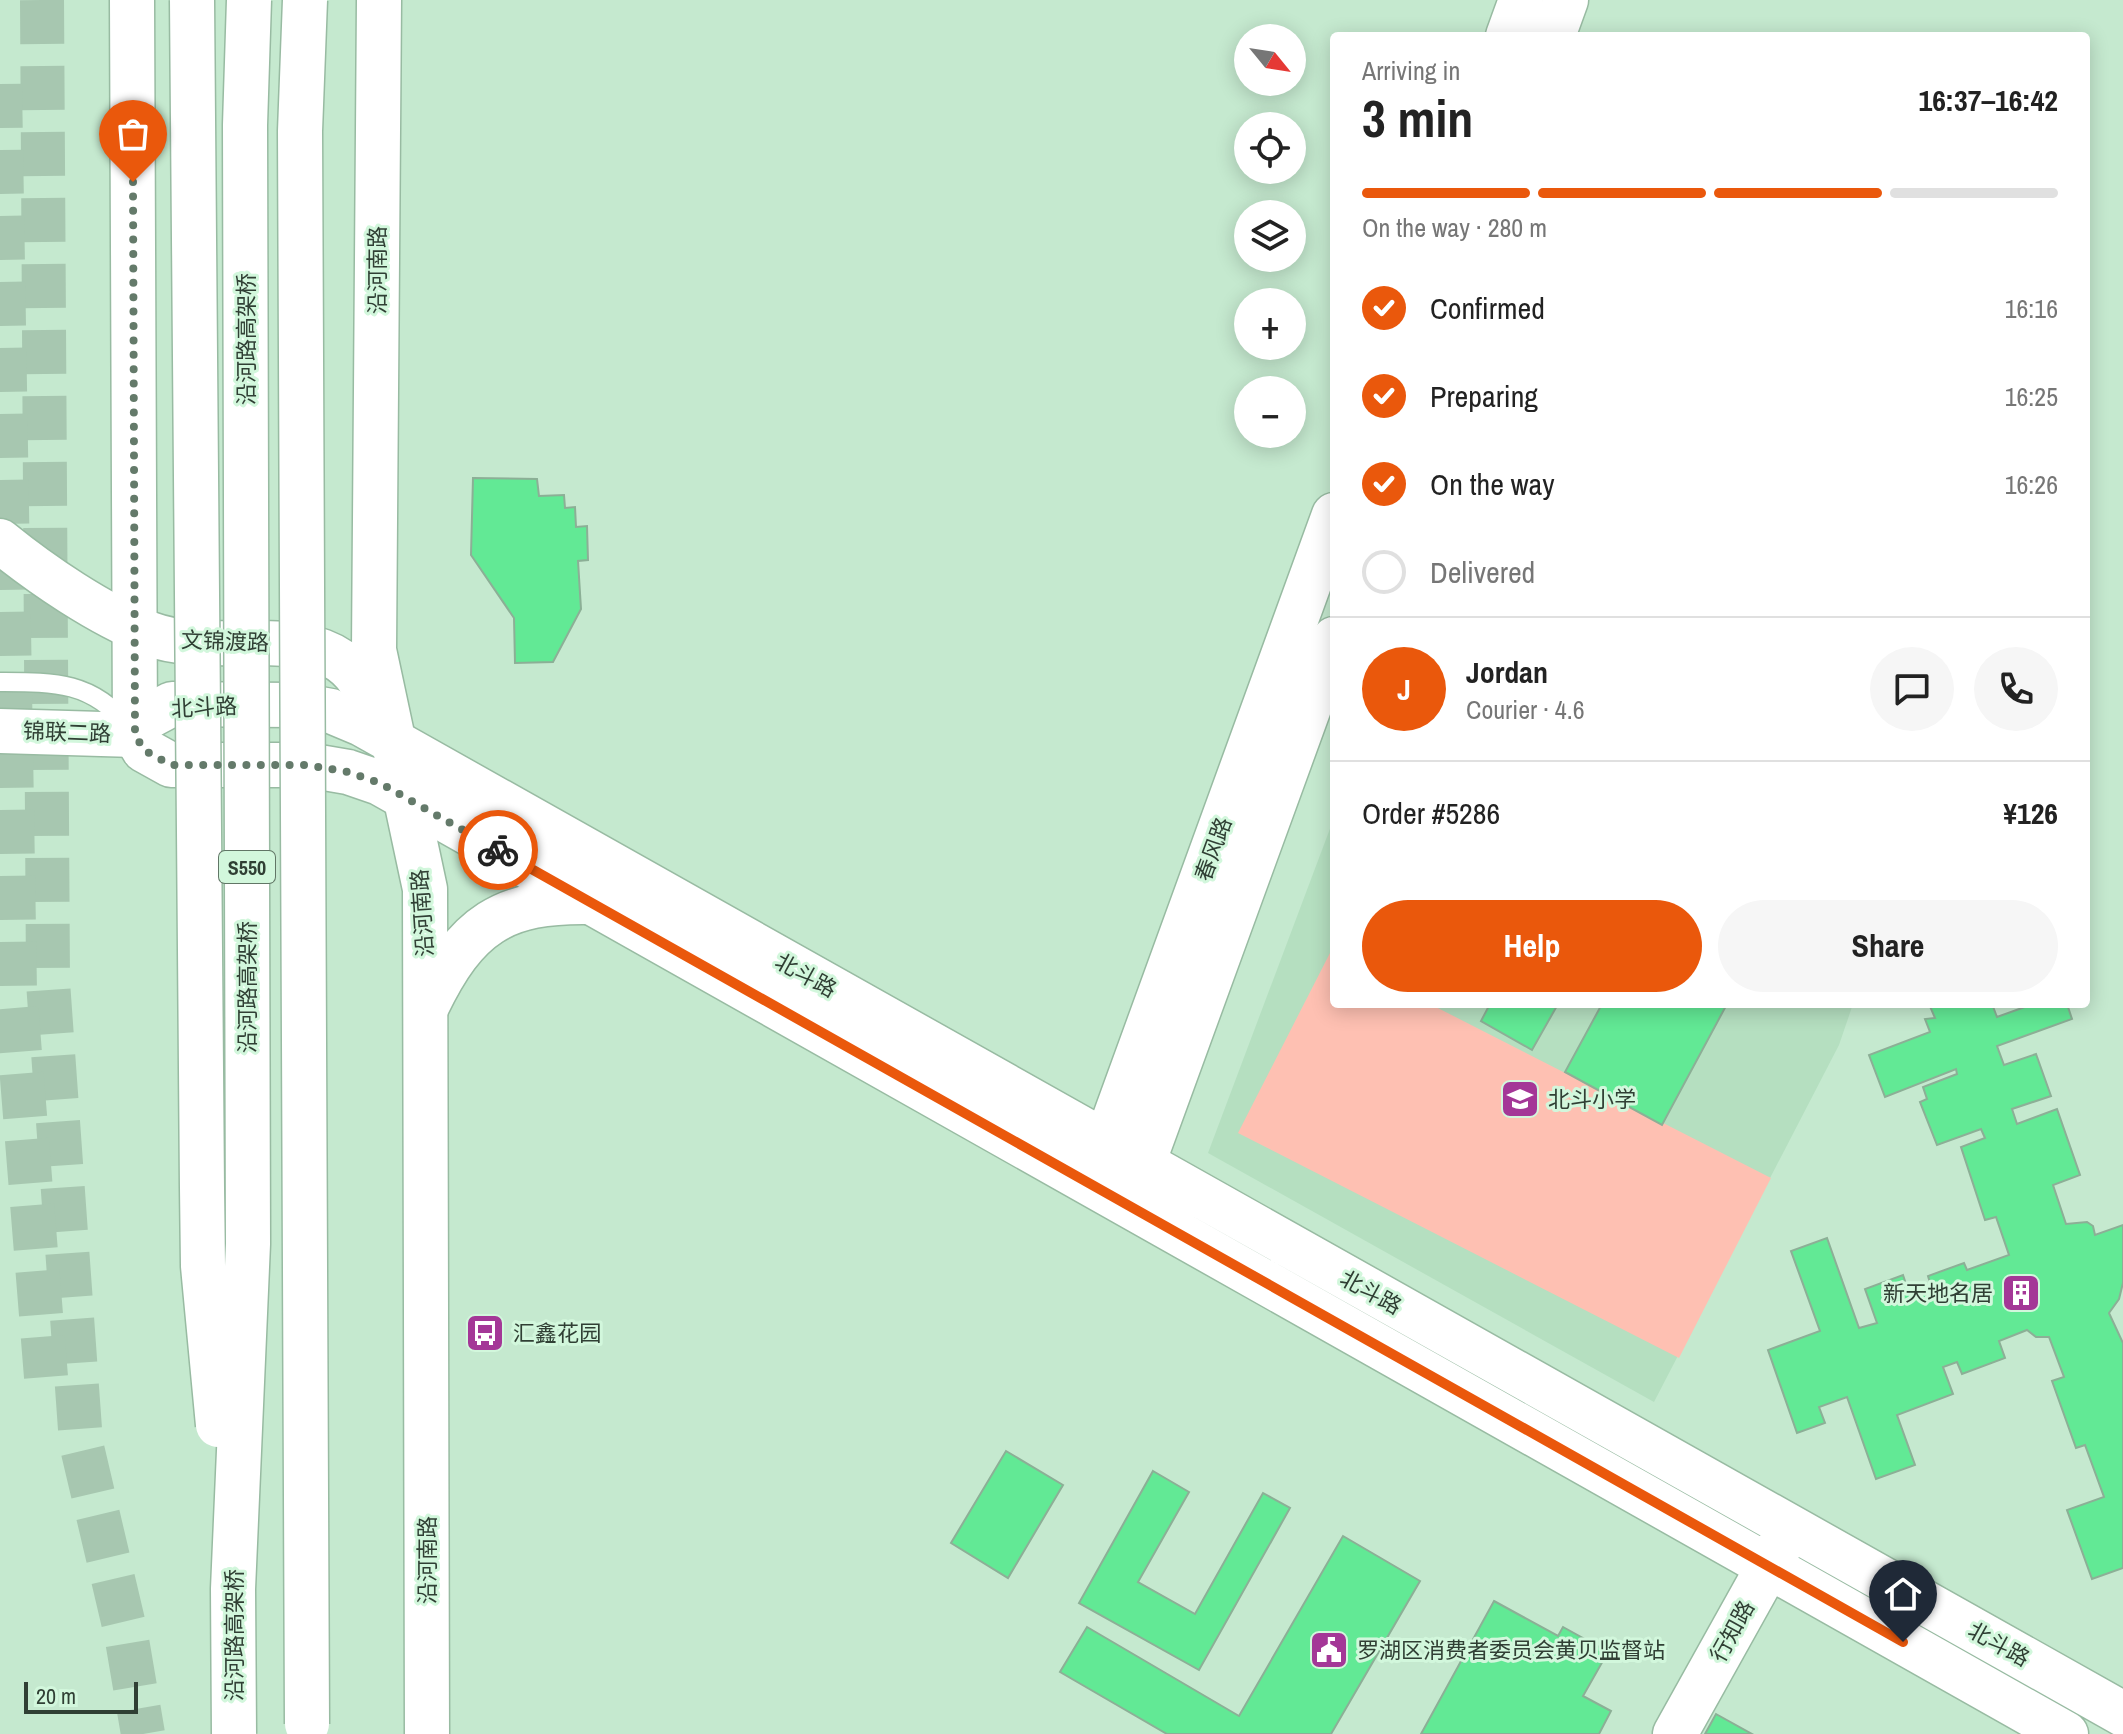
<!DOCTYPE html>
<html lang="en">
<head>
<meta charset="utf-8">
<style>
	:root { --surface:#fff; --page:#f6f6f6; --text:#222; --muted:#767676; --line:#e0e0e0; --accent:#ea580c }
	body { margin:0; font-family:"Archivo Narrow","Noto Sans SC",sans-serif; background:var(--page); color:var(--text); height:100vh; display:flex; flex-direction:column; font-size:30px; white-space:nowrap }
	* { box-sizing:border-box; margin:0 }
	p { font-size:26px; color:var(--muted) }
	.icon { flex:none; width:44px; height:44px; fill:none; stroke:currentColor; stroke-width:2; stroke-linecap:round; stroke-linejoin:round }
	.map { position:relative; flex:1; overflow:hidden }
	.side { position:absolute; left:1330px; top:32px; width:760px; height:976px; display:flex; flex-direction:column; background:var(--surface); border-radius:8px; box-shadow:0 4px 20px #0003 }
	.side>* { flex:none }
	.needle { width:52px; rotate:120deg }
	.tools { position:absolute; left:1234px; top:24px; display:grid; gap:16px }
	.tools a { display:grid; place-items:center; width:72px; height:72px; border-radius:50%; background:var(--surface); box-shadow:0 4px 20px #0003; font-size:40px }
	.scale { position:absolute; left:24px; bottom:20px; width:114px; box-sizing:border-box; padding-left:8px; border:4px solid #303f34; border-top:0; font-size:22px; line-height:28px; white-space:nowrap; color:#303f34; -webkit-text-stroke:6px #d2f7dc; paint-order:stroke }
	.pin { position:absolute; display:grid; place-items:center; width:68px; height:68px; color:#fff; margin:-82px -34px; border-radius:50% 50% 50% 0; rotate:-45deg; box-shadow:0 0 8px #0007 }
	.pin .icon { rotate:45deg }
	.courier { position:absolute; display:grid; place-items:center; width:80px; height:80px; margin:-40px; border:6px solid #ea580c; border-radius:50%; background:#fff; color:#222; box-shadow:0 2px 10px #0007 }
	.summary em { font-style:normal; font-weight:800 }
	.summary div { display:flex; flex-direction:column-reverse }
	.summary { display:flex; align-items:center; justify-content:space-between; height:136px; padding:0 32px }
	h1 { font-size:52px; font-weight:800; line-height:60px }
	.bar { display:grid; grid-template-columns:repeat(4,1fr); gap:12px 8px; align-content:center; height:96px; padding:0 32px }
	.bar i { height:10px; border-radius:6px; background:var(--line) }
	.bar .active { background:var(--accent) }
	.bar p { grid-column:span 4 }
	.line { display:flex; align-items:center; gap:20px; padding:0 32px; border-top:2px solid var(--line) }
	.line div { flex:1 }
	.round { display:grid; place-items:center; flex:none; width:84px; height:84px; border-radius:42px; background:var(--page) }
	ol { padding:0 32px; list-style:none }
	li { display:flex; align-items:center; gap:24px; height:88px }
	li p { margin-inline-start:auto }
	li .icon { padding:8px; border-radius:50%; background:var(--accent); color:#fff; stroke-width:4 }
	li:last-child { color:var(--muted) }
	li i { width:44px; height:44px; border:4px solid var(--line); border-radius:50% }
	.primary-button { display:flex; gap:16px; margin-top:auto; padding:16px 32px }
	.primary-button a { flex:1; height:92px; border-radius:48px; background:var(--accent); color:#fff; font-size:32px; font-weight:800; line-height:92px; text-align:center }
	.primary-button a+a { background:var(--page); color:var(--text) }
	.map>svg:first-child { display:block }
	.built { fill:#b5dfc0 }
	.green { fill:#fec0b2 }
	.building { fill:#62e995; stroke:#8caf96; stroke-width:2 }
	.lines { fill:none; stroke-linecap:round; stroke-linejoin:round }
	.trunk-tunnel { stroke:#a7c7b0; stroke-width:44; stroke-dasharray:44 22; stroke-linecap:butt }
	.service-casing { stroke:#98bba2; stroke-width:21 }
	.tertiary-casing { stroke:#98bba2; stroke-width:47 }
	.secondary-casing { stroke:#98bba2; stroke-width:47 }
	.primary-casing { stroke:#98bba2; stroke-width:47 }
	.service { stroke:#fff; stroke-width:18 }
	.tertiary { stroke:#fff; stroke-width:44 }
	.secondary { stroke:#fff; stroke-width:44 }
	.primary { stroke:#fff; stroke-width:44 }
	.trunk-bridge-casing { stroke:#98bba2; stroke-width:47; stroke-linecap:butt }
	.trunk-bridge { stroke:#fff; stroke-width:44 }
	.done { stroke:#647a6a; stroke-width:8; stroke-dasharray:0 14.4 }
	.route { stroke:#ea580c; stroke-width:10 }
	.labels { text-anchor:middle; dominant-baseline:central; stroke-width:6; stroke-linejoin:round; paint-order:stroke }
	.shield { fill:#d2f7dc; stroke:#617666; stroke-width:2 }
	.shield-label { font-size:20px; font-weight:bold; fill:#303f34 }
	.street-label { font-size:22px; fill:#303f34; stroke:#d2f7dc }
	.poi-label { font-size:22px; fill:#303f34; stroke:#d2f7dc; text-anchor:start }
</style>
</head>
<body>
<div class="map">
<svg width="2123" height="1734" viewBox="0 0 2123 1734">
	<rect width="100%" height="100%" fill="#c5e9cf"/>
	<path class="built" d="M1334,818v186h519l-14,41 -185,357 -446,-249z"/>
	<path class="green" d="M1330,953l4,2v49h96l341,174 -92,180 -441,-225z"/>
	<g class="building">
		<path d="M473,478l64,1 2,17 25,-1 1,13 10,-1 1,20 11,-1 1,34 -10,1 3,48 -28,53 -38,1 -1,-45 -43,-63z"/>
		<path d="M1490,1004h68l-26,46 -51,-29z"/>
		<path d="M1602,1004h125l-65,121 -97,-53z"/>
		<path d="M1929,1004h63l5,13 36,-13h34l5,15 -75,27 7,19 32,-11 15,42 -39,13 5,15 40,-15 23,66 -27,10 13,39 21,-2 6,4 2,9 28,-10v58l-4,16 -10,14 14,30v225l-31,11 -25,-69 37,-13 -19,-52 -9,3 -24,-67 12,-4 -15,-40h-13l-9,-7 -28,11 6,17 -43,16 -5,-12 -14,5 10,27 -56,21 18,50 -39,14 -29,-82 -28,10 6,16 -28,10 -29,-83 52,-19 -29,-80 36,-13 32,90 18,-5 -12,-34 38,-14 7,21 22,-7 -4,-13 36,-13 3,7 42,-15 -13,-38 -11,3 -24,-73 24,-9 -4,-9 -44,16 -17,-43 7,-3 -4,-12 34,-13 -1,-5 -71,28 -16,-42 61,-23 -5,-13 10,-1z"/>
		<path d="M1006,1451l57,34 -55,93 -57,-35z"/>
		<path d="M1153,1471l36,21 -51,90 57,32 68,-121 27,15 -91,162 -120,-67z"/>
		<path d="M1343,1536l77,45 -89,153h-164l-107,-62 27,-45 152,89z"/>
		<path d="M1494,1601l64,35 5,-9 45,25 -25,44 28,15 -12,23h-178z"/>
		<path d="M1716,1714l36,20h-47z"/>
	</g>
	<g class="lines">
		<g class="trunk-tunnel">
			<path d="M42,0l6,982 33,461 45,191 17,100"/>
			<path d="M0,84l15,907 31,386"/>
		</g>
		<defs>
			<path id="service" d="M0,682c53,0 92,-1 128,44"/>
			<g id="tertiary">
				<path d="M1508,36l13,-36"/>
				<path d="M1553,36l13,-36"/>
				<path d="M0,731l135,4"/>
				<path d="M1093,1178l241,-663"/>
				<path d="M1130,1199l204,-560"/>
				<path d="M1675,1734l112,-201"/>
			</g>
			<path id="secondary" d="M2066,1734l-1686,-951 -32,-11 -41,-7h-136l-27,-15 -9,-15 7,-15 30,-16 126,1 33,6 31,13 1761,990"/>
			<g id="primary">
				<path d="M132,0l3,735"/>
				<path d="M379,0l-5,650 51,239 2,845"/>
				<path d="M0,541c42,34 99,73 150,93 77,29 198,-31 225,83"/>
				<path d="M427,1006c39,-81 75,-106 165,-104"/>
			</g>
		</defs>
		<use href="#service" class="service-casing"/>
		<use href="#tertiary" class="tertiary-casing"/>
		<use href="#secondary" class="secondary-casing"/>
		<use href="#primary" class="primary-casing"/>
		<use href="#service" class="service"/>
		<use href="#tertiary" class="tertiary"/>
		<use href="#secondary" class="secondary"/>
		<use href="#primary" class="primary"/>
		<defs>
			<g id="trunk-bridge">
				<path d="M192,0l10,1188 1,78 15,159"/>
				<path d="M305,0l-5,131 7,1593"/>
				<path d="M234,1734l-1,-145 15,-345 -3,-1119 4,-125"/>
			</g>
		</defs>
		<use href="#trunk-bridge" class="trunk-bridge-casing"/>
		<use href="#trunk-bridge" class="trunk-bridge"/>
	</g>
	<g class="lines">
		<path class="done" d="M133,182l2,553 9,15 27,15h136l41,7 32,11 118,67"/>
		<path class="route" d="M498,850l1405,792"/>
	</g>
	<defs>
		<symbol id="school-square" viewBox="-11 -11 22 22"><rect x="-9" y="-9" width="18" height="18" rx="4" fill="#a43797" stroke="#d2f7dc"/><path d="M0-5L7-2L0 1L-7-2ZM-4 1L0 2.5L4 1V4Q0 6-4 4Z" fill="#fff"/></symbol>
		<symbol id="building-square" viewBox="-11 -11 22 22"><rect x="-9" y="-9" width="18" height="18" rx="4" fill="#a43797" stroke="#d2f7dc"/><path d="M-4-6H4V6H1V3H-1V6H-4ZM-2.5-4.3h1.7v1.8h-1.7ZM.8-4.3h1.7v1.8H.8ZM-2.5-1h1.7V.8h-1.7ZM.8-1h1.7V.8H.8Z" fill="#fff"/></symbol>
		<symbol id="bus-square" viewBox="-11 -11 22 22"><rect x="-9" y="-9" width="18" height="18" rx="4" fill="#a43797" stroke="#d2f7dc"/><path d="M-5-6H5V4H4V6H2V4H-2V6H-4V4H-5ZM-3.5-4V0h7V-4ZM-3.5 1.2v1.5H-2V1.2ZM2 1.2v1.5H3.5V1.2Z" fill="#fff"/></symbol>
		<symbol id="civic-square" viewBox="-11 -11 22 22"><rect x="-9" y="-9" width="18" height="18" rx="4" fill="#a43797" stroke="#d2f7dc"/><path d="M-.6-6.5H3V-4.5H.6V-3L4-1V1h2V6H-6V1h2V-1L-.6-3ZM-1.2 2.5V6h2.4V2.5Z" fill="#fff"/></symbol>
	</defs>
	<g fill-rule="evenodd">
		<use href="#school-square" x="1498" y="1077" width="44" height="44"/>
		<use href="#building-square" x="1999" y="1271" width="44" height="44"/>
		<use href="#bus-square" x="463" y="1311" width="44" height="44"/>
		<use href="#civic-square" x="1307" y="1628" width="44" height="44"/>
	</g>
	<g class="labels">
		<rect class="shield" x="219" y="851" width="56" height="32" rx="6"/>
		<g class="shield-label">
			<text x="247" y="867">S550</text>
		</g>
		<g class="street-label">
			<text transform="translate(377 270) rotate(-90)">沿河南路</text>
			<text transform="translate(246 339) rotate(-90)">沿河路高架桥</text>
			<text transform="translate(225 641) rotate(2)">文锦渡路</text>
			<text transform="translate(204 707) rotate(-3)">北斗路</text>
			<text transform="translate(67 732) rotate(2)">锦联二路</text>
			<text transform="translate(1213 849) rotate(-70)">春风路</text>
			<text transform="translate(422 913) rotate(-94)">沿河南路</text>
			<text transform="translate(806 975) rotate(29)">北斗路</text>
			<text transform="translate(247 987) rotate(-90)">沿河路高架桥</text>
			<text transform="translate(1371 1292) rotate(29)">北斗路</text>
			<text transform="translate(427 1560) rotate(-90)">沿河南路</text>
			<text transform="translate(1732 1631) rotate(-61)">行知路</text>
			<text transform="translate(234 1635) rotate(-90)">沿河路高架桥</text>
			<text transform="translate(1999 1644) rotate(29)">北斗路</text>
		</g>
		<g class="poi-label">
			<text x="1548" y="1099">北斗小学</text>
			<text x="1993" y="1293" text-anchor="end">新天地名居</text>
			<text x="513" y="1333">汇鑫花园</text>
			<text x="1357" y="1650">罗湖区消费者委员会黄贝监督站</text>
		</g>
	</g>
</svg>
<div class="tools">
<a><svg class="needle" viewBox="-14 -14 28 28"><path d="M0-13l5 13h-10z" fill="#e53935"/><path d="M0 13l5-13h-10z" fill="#767676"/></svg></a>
<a><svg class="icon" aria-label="locate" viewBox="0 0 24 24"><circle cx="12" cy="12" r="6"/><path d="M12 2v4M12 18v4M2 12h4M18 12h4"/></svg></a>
<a><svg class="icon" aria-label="layers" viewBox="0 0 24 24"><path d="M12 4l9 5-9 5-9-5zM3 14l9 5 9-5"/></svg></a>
<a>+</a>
<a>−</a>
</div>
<div class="scale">20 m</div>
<div class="pin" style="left:133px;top:182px;background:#ea580c"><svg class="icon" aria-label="bag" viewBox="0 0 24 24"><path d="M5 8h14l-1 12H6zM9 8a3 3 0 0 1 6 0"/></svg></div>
<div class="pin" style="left:1903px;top:1642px;background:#1f2937"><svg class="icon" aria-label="home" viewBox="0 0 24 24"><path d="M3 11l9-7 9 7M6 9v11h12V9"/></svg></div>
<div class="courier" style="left:498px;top:850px"><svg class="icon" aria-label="bike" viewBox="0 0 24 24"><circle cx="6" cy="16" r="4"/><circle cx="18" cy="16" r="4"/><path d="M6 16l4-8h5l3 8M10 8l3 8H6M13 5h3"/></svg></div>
<section class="side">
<div class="summary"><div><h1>3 min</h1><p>Arriving in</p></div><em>16:37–16:42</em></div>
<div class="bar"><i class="active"></i><i class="active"></i><i class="active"></i><i></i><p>On the way · 280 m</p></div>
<ol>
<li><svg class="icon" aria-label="check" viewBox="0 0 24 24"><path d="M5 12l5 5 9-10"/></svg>Confirmed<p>16:16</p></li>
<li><svg class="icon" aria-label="check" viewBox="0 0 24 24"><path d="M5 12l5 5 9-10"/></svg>Preparing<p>16:25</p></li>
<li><svg class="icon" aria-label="check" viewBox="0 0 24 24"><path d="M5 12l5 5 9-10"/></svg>On the way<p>16:26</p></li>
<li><i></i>Delivered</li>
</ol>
<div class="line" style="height:144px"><b class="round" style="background:var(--accent);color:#fff">J</b><div><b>Jordan</b><p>Courier · 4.6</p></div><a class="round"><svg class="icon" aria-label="chat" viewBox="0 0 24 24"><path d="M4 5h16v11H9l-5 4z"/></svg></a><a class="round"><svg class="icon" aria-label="phone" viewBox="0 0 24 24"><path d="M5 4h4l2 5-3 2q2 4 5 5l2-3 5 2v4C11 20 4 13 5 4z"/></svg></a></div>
<div class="line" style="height:104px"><div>Order #5286</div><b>¥126</b></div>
<div class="primary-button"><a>Help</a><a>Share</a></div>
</section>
</div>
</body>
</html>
